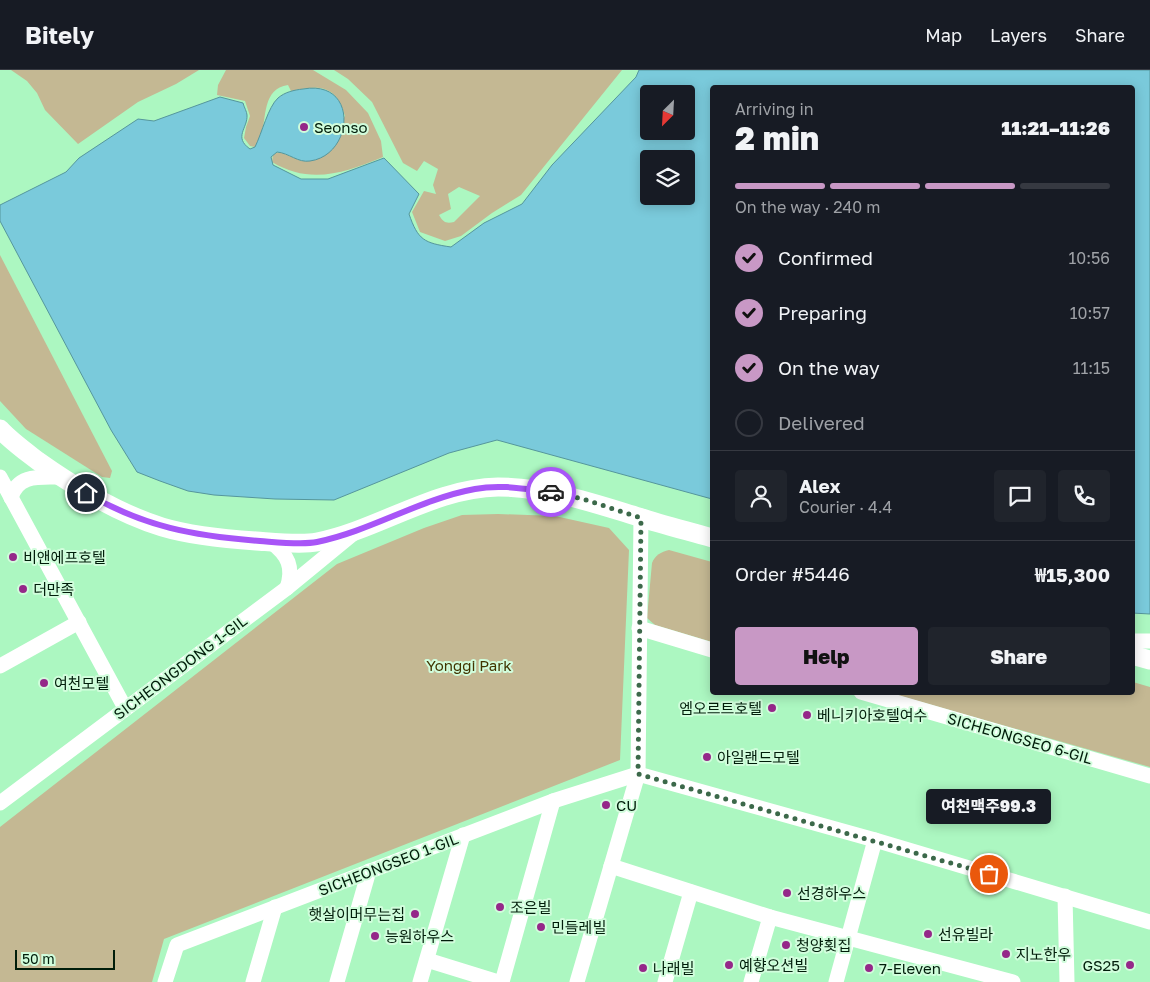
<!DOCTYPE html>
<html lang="en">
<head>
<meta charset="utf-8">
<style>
	:root { --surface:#171b24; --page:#20242c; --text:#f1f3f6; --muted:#9ea1a6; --line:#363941; --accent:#c898c5 }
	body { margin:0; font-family:"Golos Text","Noto Sans KR",sans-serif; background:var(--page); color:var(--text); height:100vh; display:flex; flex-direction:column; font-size:19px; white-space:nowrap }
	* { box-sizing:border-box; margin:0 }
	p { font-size:16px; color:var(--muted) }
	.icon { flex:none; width:28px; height:28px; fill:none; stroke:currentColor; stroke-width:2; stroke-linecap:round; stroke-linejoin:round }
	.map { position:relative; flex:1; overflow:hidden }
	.side { position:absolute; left:710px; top:15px; width:425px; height:610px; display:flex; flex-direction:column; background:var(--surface); border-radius:5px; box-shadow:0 2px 12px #0003 }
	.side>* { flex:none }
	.needle { width:32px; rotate:204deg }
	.tools { position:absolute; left:640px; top:15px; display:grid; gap:10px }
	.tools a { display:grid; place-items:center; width:55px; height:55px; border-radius:5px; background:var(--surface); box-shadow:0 2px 12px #0003; font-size:25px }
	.scale { position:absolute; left:15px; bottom:12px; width:100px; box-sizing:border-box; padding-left:5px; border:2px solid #001d0a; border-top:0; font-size:14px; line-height:18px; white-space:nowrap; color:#001d0a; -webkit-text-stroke:4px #d1fddc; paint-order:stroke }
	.pin { position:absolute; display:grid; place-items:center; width:42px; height:42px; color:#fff; margin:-21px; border:2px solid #fff; border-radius:50%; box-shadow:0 1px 5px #0007 }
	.courier { position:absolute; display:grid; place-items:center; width:50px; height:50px; margin:-25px; border:4px solid #a855f7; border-radius:50%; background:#fff; color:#222; box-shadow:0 1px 6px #0007 }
	.bubble { position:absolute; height:35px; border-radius:5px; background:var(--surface); box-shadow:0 2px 12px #0003; font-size:16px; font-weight:800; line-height:35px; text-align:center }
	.overview em { font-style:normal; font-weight:800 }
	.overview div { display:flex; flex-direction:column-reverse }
	.overview { display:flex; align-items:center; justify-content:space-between; height:85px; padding:0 25px }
	h1 { font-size:32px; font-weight:800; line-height:38px }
	.bar { display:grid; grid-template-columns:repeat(4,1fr); gap:8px 5px; align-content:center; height:60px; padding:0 25px }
	.bar i { height:6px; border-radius:4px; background:var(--line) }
	.bar .current { background:var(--accent) }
	.bar p { grid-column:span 4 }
	.line { display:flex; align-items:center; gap:12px; padding:0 25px; border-top:1px solid var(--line) }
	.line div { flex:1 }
	.round { display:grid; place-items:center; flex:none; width:52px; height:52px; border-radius:5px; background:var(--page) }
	ol { padding:0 25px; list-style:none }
	li { display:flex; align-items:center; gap:15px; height:55px }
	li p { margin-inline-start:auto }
	li .icon { padding:5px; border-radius:50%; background:var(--accent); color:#111; stroke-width:4 }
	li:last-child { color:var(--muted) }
	li i { width:28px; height:28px; border:2px solid var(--line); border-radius:50% }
	.action { display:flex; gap:10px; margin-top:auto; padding:10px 25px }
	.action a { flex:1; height:58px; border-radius:5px; background:var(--accent); color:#111; font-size:20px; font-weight:800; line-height:58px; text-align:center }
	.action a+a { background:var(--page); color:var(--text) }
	header { display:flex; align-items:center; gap:30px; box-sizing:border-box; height:70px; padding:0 25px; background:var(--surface); border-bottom:1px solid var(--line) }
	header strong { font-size:24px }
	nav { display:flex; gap:28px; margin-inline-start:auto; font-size:18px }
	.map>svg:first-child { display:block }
	.green { fill:#c4b893; fill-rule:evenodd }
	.water { fill:#7acadb; stroke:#55969c; fill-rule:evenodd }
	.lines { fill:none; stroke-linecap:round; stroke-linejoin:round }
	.minor { stroke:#fff; stroke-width:15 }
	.tertiary { stroke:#fff; stroke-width:19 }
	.done { stroke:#3c694a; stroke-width:5; stroke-dasharray:0 9 }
	.route { stroke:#a855f7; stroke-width:6 }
	.poi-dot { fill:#952889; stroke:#d1fddc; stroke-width:2 }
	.labels { text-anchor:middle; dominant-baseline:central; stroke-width:4; stroke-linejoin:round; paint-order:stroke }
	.poi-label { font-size:15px; fill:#001d0a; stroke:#d1fddc; text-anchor:start }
	.park-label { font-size:15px; fill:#413400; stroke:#d1fddc }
	.street-label { font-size:15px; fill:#001d0a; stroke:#d1fddc }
</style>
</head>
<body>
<header>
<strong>Bitely</strong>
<nav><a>Map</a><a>Layers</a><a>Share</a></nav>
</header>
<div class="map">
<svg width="1150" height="912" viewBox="0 0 1150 912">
	<rect width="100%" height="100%" fill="#acf7c1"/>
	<g class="green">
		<path d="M11,0h188l-23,14 -38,18 -60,42 -33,-34 -8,-17 -10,-12z"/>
		<path d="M226,0h87l33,20 22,23 13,28 2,16c-38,16 -73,28 -111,5l1,-8 7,-2 22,9 43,-45c-9,-32 -26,-31 -54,-25l-3,-6c-26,4 -21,32 -27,51 -2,4 -4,7 -6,11l-5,-1 -6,-8 2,-11 4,-11 -5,-15 -28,-6 1,-10z"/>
		<path d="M334,0h288l-101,125 -29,18 -31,23 -16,5 -25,-9 -8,-20 12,-21 12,3 -3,-9 5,-16 -14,-8 -7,10 -14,-8 -31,-61 -24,-23zM459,117l21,9 -26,26c-8,2 -11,0 -15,-7l12,-6 -3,-15z"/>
		<path d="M0,185l112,216 -2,7 -8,-1 -76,-48 -26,-28z"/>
		<path d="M498,444l57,2 54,12 20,22 -9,210 -456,179 -12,43h-152v-155l337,-263 87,-36 38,-13z"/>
		<path d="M669,480l43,12v80l-57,-17 -8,-7 5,-55c3,-8 9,-11 17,-13z"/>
		<path d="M1133,612l17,5v80l-260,-74 242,-1z"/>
	</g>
	<path class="water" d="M639,0h511v544l-18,-1v-525h-420v411l-215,-59 -48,13 -115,47 -59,-1 -61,-4 -26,-4 -28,-10 -23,-9 -26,-42 -111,-209v-16l66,-33 13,-14 59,-39 16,2 66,-24 23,6c1,4 4,9 4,12 1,13 -14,22 3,34l5,-2c7,-14 13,-40 23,-49 7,-6 16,-8 25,-9 56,-10 51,66 7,72 -12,2 -21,-8 -33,-9l-6,5 2,8 28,14h27l56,-21 35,36 -10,20c9,26 15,29 42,33l33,-24 38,-19 30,-39 84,-88zM649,24h37v37h-37zM649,89h37v37h-37z"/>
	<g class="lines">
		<g class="minor">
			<path d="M0,407l125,231"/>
			<path d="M11,428c6,-24 29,-21 49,-21"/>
			<path d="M271,472c17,13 23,25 16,46"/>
			<path d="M639,558l73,22"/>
			<path d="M1132,571h18"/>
			<path d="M0,596l79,-44"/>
			<path d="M861,622l289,84"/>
			<path d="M638,704l237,66 275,82"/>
			<path d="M0,733l287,-215 67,-55"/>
			<path d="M611,796l159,51 243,65"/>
			<path d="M1065,826l2,86"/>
			<path d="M427,890l71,22"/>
			<path d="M165,912l12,-37 376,-144 85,-27"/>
			<path d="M253,912l22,-75"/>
			<path d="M337,912l32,-111"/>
			<path d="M420,912l43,-147"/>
			<path d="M502,912l51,-181"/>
			<path d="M577,912l61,-208 3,-256"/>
			<path d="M665,912l26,-90"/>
			<path d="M751,912l19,-65"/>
			<path d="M836,912l39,-142"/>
		</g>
		<g class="tertiary">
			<path d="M0,359c11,12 25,22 38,32 38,27 79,52 124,66 30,9 63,12 94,14 16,1 45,4 61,1 61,-12 117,-54 181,-55 49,0 95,16 141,30 24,8 49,14 73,21"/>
			<path d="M1132,585l18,5"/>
		</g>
	</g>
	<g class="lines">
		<path class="done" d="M551,422l32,7 58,19 -3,256 351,100"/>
		<path class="route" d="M86,423c58,34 108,43 174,48 15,1 42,4 57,1 54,-11 103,-43 158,-53 25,-5 51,0 76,3"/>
	</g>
	<g class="poi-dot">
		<circle cx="304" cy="57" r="5"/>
		<circle cx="13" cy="487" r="5"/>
		<circle cx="23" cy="519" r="5"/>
		<circle cx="44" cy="613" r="5"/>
		<circle cx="772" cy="638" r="5"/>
		<circle cx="807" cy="645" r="5"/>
		<circle cx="707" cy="687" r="5"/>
		<circle cx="606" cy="735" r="5"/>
		<circle cx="787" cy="823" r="5"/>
		<circle cx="500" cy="837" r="5"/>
		<circle cx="415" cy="844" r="5"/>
		<circle cx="541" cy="857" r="5"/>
		<circle cx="928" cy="864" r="5"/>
		<circle cx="375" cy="866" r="5"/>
		<circle cx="786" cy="875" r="5"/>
		<circle cx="1006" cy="884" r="5"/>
		<circle cx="729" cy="895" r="5"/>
		<circle cx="1130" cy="895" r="5"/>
		<circle cx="643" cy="898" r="5"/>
		<circle cx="869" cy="898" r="5"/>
	</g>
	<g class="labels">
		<g class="poi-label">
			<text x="314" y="57">Seonso</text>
			<text x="23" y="487">비앤에프호텔</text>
			<text x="33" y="519">더만족</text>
			<text x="54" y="613">여천모텔</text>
			<text x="762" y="638" text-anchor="end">엠오르트호텔</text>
			<text x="817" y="645">베니키아호텔여수</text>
			<text x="717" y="687">아일랜드모텔</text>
			<text x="616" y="735">CU</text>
			<text x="797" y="823">선경하우스</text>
			<text x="510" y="837">조은빌</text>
			<text x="405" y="844" text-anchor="end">햇살이머무는집</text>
			<text x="551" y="857">민들레빌</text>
			<text x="938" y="864">선유빌라</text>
			<text x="385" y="866">능원하우스</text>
			<text x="796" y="875">청양횟집</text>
			<text x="1016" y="884">지노한우</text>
			<text x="739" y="895">예향오션빌</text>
			<text x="1120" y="895" text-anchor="end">GS25</text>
			<text x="653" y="898">나래빌</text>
			<text x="879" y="898">7-Eleven</text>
		</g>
		<g class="park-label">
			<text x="469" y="595">Yonggi Park</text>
		</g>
		<g class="street-label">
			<text transform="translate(180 597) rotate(-37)">SICHEONGDONG 1-GIL</text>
			<text transform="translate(1020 668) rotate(16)">SICHEONGSEO 6-GIL</text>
			<text transform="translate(388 794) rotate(-21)">SICHEONGSEO 1-GIL</text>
		</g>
	</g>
</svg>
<div class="tools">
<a><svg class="needle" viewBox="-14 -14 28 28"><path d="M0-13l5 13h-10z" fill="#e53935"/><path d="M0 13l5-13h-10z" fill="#9ea1a6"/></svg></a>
<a><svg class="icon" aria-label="layers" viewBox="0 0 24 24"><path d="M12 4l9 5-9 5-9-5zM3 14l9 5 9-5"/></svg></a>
</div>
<div class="scale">50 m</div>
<div class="pin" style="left:989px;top:804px;background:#ea580c"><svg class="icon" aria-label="bag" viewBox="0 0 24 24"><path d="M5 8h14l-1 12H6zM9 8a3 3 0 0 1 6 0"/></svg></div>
<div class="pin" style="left:86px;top:423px;background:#1f2937"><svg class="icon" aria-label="home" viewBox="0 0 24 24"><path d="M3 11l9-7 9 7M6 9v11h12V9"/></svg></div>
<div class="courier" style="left:551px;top:422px"><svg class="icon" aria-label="car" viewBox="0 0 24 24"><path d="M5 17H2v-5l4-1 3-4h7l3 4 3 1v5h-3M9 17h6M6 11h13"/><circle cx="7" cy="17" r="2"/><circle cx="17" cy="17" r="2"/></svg></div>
<div class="bubble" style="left:926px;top:719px;width:125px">여천맥주99.3</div>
<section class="side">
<div class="overview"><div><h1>2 min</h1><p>Arriving in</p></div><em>11:21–11:26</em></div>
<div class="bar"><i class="current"></i><i class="current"></i><i class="current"></i><i></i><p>On the way · 240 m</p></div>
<ol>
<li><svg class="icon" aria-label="check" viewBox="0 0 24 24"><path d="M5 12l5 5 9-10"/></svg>Confirmed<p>10:56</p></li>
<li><svg class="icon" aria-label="check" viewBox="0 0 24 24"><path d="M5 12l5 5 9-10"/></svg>Preparing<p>10:57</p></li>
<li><svg class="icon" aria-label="check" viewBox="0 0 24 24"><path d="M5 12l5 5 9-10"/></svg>On the way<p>11:15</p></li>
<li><i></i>Delivered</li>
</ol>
<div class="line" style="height:90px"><a class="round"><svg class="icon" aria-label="person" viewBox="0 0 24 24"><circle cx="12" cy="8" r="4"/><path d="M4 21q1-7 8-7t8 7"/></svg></a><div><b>Alex</b><p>Courier · 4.4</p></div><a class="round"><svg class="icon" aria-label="chat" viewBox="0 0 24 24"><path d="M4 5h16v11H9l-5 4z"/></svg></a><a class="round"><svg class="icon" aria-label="phone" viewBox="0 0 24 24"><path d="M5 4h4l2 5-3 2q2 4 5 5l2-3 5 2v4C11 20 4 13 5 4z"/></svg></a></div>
<div class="line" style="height:65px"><div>Order #5446</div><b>₩15,300</b></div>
<div class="action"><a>Help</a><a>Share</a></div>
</section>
</div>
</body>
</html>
